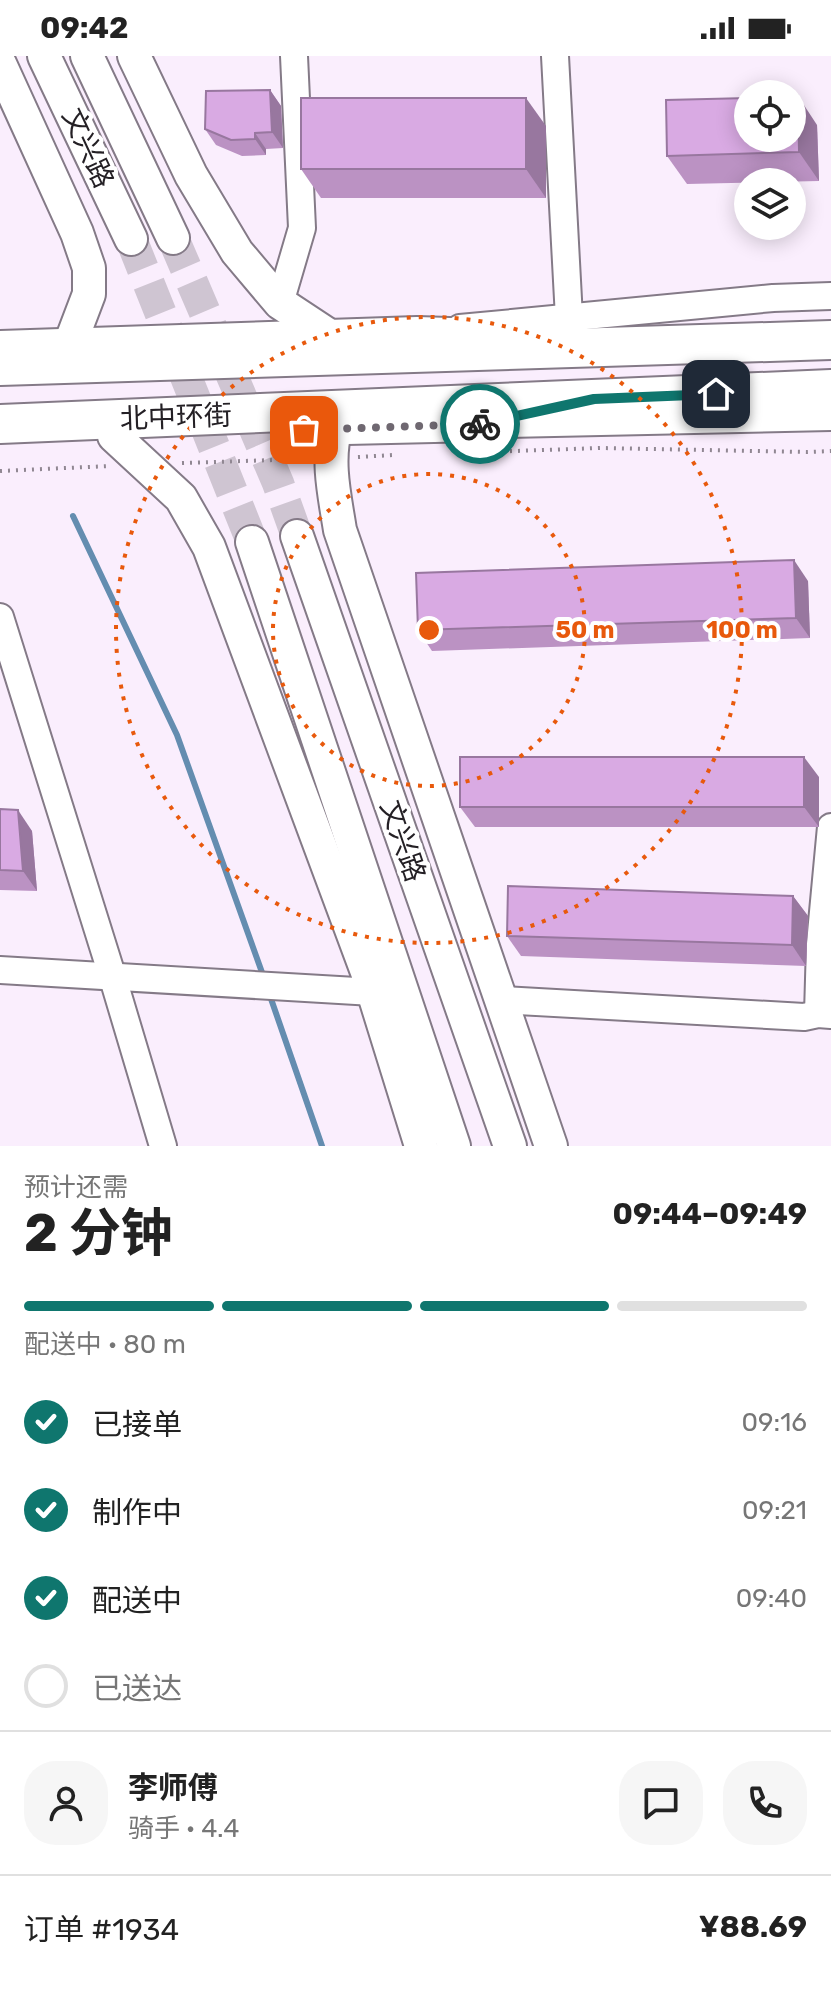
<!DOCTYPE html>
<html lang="zh">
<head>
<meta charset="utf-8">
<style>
	:root { --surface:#fff; --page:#f6f6f6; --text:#222; --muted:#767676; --line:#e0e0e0; --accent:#0f766e }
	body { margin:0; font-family:Rubik,"Noto Sans SC",sans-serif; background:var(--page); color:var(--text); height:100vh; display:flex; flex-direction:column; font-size:30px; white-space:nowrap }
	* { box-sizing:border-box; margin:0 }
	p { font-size:26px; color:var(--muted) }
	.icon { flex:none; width:44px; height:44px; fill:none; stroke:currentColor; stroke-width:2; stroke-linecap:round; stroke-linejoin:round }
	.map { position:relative; height:1090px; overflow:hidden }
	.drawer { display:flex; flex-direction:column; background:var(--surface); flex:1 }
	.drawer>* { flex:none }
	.controls { position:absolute; left:734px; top:24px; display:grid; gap:16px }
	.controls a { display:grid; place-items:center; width:72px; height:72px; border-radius:50%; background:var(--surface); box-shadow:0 4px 20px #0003; font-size:40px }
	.pin { position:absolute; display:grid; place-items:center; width:68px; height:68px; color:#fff; margin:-34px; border-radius:16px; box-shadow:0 4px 12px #0006 }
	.courier { position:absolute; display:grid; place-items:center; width:80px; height:80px; margin:-40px; border:6px solid #0f766e; border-radius:50%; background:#fff; color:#222; box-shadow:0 2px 10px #0007 }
	.summary em { font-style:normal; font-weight:700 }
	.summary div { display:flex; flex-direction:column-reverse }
	.summary { display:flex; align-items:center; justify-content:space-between; height:136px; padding:0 24px }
	h1 { font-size:52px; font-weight:700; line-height:60px }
	.bar { display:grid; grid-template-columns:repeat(4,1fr); gap:12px 8px; align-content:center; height:96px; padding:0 24px }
	.bar i { height:10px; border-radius:6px; background:var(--line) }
	.bar .active { background:var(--accent) }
	.bar p { grid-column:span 4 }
	.line { display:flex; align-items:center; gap:20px; padding:0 24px; border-top:2px solid var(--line) }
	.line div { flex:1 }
	.round { display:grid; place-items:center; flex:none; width:84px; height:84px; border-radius:32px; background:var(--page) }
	ol { padding:0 24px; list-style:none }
	li { display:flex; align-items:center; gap:24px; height:88px }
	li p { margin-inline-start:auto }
	li .icon { padding:8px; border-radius:50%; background:var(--accent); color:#fff; stroke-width:4 }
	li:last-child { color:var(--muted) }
	li i { width:44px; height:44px; border:4px solid var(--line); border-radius:50% }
	.status { display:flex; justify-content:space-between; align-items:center; height:56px; padding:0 40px; background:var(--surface); direction:ltr }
	.status svg { height:22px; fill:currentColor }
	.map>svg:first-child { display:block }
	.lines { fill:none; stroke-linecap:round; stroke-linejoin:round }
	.stream { stroke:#648db0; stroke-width:6 }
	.major-tunnel { stroke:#cfc5d2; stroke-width:32; stroke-dasharray:32 16; stroke-linecap:butt }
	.minor-casing { stroke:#847a87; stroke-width:30 }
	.major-casing { stroke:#847a87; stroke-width:36 }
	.highway-casing { stroke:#847a87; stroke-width:42 }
	.path { stroke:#908792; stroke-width:4; stroke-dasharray:2 6; stroke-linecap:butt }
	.minor { stroke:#fff; stroke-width:26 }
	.major { stroke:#fff; stroke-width:32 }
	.highway { stroke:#fff; stroke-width:38 }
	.wall { fill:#bb92c3 }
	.shaded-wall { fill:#98779f }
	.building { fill:#d9aae3; stroke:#98779f; stroke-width:2 }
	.done { stroke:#6f6871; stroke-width:8; stroke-dasharray:0 14.4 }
	.route { stroke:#0f766e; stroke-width:10 }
	.ring { fill:none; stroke:#e8590c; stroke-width:4; stroke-dasharray:4 8 }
	.labels { text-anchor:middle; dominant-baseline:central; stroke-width:8; stroke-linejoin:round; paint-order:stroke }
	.street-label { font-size:28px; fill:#242025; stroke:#fff }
	.centre { fill:#e8590c; stroke:#fff; stroke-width:4 }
	.ring-label { font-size:24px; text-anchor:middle; font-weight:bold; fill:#e8590c; stroke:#fff; stroke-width:8; stroke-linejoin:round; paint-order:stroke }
</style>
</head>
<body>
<div class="status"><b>09:42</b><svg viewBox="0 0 49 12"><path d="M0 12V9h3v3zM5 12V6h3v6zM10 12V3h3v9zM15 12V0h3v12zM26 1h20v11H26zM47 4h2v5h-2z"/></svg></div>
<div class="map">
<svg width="831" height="1090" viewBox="0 0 831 1090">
	<rect width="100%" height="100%" fill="#faeefd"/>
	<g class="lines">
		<g class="stream">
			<path d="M73,460l104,219 87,243"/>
			<path d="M269,937l53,153"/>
		</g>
		<g class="major-tunnel">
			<path d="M173,182l105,245 19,53"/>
			<path d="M131,183l121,303"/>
		</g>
		<defs>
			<g id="minor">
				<path d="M555,0l14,262"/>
				<path d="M280,247l22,-75 -8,-172"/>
				<path d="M460,272l313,-30 58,-2"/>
				<path d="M505,368l326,-7"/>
				<path d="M0,561l112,358 51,171"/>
				<path d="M0,914l373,22"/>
				<path d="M501,944l303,17 14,-3 13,1"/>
				<path d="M818,958l2,-70 11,-117"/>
			</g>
			<g id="major">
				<path d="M44,0l87,183"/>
				<path d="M87,0l86,182"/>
				<path d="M134,0l57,119 46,77 43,51 50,33"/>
				<path d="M0,8l77,169 12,35v26l-19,50"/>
				<path d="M0,291l417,-14 64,2"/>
				<path d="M336,372c-10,32 -1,70 4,102l211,616"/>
				<path d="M347,372l130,-3 50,-11"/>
				<path d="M114,380l67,62 28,49 158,425 54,174"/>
				<path d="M297,480l213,610"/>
				<path d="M252,486l202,604"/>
			</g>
			<g id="highway">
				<path d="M0,310l831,-26"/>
				<path d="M0,368l831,-35"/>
			</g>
		</defs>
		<use href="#minor" class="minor-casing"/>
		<use href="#major" class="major-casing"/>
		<use href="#highway" class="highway-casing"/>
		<g class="path">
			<path d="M486,396l114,-4 207,4 24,-1"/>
			<path d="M358,401l35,-2"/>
			<path d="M182,407l123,-4"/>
			<path d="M0,415l110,-5"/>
		</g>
		<use href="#minor" class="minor"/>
		<use href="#major" class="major"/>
		<use href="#highway" class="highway"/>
	</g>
	<g class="wall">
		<path d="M270,34l11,16 2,42 -17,1v6l-24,1 -26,-11 -11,-16z"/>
		<path d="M817,69l2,56 -132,3 -20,-28z"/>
		<path d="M546,70v72h-225l-20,-29z"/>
		<path d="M808,525l2,57 -378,13 -14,-21z"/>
		<path d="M819,721v50h-344l-15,-20z"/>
		<path d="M0,753l32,22 5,60 -37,-1z"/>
		<path d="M793,840l15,20 -2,50 -285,-10 -14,-20z"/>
	</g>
	<g class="shaded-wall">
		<path d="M270,34l11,16 2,42 -11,-16z"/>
		<path d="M798,40l19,29 2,56 -20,-29z"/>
		<path d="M526,42l20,28v72l-20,-29z"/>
		<path d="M255,77l11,16v6l-11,-16z"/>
		<path d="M794,504l14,21 2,57 -14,-20z"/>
		<path d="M804,701l15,20v50l-15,-20z"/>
		<path d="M18,754l14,21 5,60 -14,-20z"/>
		<path d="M793,840l15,20 -2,50 -14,-21z"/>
	</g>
	<g class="building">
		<path d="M270,34l2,42 -17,1v6l-24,1 -26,-11 1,-38z"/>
		<path d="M798,40l1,56 -132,4 -1,-56 82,-2v40h44v-41z"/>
		<rect x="301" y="42" width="225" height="71"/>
		<path d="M794,504l2,58 -378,12 -2,-57z"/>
		<rect x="460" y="701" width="344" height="50"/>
		<path d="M0,753l18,1 5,61 -23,-1z"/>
		<path d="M508,830l285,10 -1,49 -285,-9z"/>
	</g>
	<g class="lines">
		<path class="done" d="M304,374l176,-6"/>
		<path class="route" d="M480,368l114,-25 122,-5"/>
	</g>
	<g class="ring">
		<circle cx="429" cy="574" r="156"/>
		<circle cx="429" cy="574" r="313"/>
	</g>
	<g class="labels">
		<g class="street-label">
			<text transform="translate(88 92) rotate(65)">文兴路</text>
			<text transform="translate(176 361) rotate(-2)">北中环街</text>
			<text transform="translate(403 785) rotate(71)">文兴路</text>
		</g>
	</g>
	<circle cx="429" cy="574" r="12" class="centre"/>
	<g class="ring-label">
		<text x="585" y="582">50 m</text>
		<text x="742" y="582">100 m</text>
	</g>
</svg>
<div class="controls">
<a><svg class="icon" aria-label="locate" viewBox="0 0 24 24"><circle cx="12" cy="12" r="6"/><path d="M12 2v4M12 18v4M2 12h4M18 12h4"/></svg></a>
<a><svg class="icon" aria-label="layers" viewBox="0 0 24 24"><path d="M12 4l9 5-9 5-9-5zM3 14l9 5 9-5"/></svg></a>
</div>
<div class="pin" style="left:304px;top:374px;background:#ea580c"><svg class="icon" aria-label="bag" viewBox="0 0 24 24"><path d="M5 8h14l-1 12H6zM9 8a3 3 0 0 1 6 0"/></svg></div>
<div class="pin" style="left:716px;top:338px;background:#1f2937"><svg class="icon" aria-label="home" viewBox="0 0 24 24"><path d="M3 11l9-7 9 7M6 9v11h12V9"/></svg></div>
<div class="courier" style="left:480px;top:368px"><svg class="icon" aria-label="bike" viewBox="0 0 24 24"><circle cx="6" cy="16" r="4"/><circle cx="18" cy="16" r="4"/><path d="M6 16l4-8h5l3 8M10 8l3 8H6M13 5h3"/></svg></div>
</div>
<section class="drawer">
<div class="summary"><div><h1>2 分钟</h1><p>预计还需</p></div><em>09:44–09:49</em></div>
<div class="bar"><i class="active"></i><i class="active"></i><i class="active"></i><i></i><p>配送中 · 80 m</p></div>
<ol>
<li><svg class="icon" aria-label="check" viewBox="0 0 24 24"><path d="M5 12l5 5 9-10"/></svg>已接单<p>09:16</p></li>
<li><svg class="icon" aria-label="check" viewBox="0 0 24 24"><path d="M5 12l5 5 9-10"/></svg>制作中<p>09:21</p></li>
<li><svg class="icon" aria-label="check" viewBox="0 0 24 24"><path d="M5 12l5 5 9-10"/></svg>配送中<p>09:40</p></li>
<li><i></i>已送达</li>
</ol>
<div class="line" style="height:144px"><a class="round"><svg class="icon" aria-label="person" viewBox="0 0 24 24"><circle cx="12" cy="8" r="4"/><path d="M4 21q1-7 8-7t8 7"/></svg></a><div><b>李师傅</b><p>骑手 · 4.4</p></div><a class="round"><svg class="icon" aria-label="chat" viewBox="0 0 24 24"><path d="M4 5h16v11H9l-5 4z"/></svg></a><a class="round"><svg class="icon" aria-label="phone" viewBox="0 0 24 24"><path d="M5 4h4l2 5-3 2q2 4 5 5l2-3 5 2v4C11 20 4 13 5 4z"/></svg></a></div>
<div class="line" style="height:104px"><div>订单 #1934</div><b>¥88.69</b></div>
</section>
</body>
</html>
